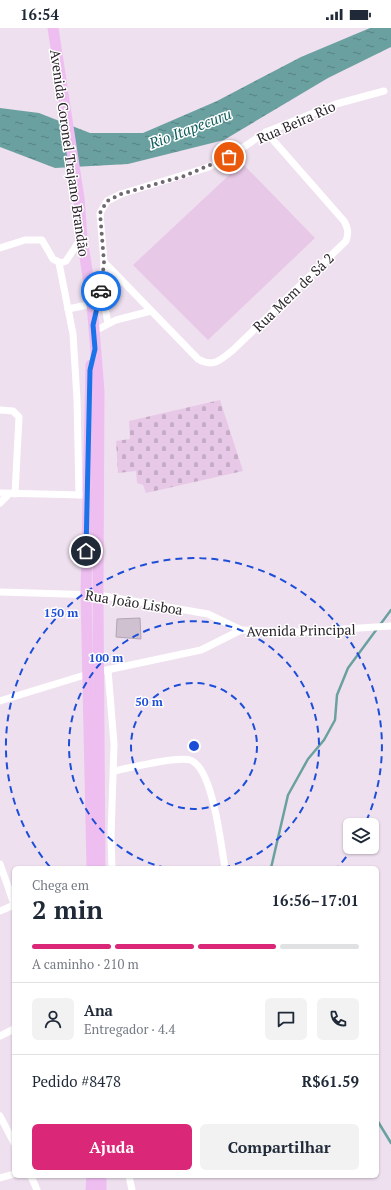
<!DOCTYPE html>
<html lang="pt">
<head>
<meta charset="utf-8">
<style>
	:root { --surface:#fff; --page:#f2f2f3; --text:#1f2937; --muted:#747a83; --line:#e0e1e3; --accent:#db2777 }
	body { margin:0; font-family:"PT Serif",serif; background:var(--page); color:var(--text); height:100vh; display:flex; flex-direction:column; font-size:15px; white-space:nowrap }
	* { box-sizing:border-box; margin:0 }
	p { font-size:13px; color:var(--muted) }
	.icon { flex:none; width:22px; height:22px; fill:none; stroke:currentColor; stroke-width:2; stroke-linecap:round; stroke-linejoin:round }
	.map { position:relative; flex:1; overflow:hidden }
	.panel { position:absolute; left:12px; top:838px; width:367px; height:312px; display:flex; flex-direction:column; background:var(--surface); border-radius:6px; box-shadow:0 1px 3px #0004 }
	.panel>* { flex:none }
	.buttons { position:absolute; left:343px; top:790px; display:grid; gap:8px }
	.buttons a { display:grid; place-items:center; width:36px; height:36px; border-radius:6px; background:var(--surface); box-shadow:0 1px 3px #0004; font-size:20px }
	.pin { position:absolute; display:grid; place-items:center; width:34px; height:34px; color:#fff; margin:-17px; border:2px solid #fff; border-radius:50%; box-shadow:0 1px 4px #0007 }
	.courier { position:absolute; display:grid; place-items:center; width:40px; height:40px; margin:-20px; border:3px solid #1a73e8; border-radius:50%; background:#fff; color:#222; box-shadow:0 1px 5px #0007 }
	.summary em { font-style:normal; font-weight:700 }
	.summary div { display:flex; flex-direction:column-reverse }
	.summary { display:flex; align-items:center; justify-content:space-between; height:68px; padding:0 20px }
	h1 { font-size:26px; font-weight:700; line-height:30px }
	.bar { display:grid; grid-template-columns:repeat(4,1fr); gap:6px 4px; align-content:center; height:48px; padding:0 20px }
	.bar i { height:5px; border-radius:3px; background:var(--line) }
	.bar .current { background:var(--accent) }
	.bar p { grid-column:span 4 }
	.line { display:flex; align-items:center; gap:10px; padding:0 20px; border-top:1px solid var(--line) }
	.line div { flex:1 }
	.round { display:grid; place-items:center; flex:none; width:42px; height:42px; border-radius:6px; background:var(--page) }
	.button { display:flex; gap:8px; margin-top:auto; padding:8px 20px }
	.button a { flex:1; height:46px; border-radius:6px; background:var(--accent); color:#fff; font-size:16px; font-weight:700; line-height:46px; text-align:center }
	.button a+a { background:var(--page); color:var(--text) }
	.status { display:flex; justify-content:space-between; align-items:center; height:28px; padding:0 20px; background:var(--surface); direction:ltr }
	.status svg { height:11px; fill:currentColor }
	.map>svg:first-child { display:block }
	.cemetery { fill:url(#cemetery-stones) }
	.pitch { fill:#e7c8e7 }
	.water { fill:url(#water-ripples) }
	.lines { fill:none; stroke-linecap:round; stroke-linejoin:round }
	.stream { stroke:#6aa1a0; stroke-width:2.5 }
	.building { fill:#d0c1d0; stroke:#b4a5b4 }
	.minor { stroke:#fff; stroke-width:7 }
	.primary { stroke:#efbef1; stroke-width:11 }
	.done { stroke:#706770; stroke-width:4; stroke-dasharray:0 7.2 }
	.route { stroke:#1a73e8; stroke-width:5 }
	.ring { fill:none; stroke:#1d4ed8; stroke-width:2; stroke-dasharray:7 5 }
	.labels { text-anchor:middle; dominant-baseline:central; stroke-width:3; stroke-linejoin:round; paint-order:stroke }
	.street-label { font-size:14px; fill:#2c262c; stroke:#fff }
	.water-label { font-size:15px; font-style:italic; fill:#115f5e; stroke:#fff }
	.centre { fill:#1d4ed8; stroke:#fff; stroke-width:2 }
	.ring-label { font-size:12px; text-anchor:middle; font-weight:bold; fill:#1d4ed8; stroke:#fff; stroke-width:3; stroke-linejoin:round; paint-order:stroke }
</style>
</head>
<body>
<div class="status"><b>16:54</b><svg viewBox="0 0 49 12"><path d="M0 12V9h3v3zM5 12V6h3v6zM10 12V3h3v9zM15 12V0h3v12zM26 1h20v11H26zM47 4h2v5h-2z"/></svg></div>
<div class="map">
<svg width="391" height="1162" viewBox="0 0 391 1162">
	<defs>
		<pattern id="cemetery-stones" width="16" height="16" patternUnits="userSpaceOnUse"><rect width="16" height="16" fill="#e7c8e7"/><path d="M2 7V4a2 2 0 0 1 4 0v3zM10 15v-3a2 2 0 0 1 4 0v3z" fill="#c6acc6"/></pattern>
		<pattern id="water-ripples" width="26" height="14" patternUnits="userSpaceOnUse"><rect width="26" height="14" fill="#6aa1a0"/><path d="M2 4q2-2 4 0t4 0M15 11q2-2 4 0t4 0" fill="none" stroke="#578383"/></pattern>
	</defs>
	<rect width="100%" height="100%" fill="#efe0ef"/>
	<path class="cemetery" d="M220,372l23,71 -97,22 -3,-8 -6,-2 -1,-12 -18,2 -2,-32 14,-2 -1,-18z"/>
	<path class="pitch" d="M242,135l73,75 -107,102 -75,-75z"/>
	<path class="water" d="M370,0h21v19l-63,31 -104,62 -96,24 -73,4 -55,-21v-39l39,5 51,20h53l74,-32 84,-44z"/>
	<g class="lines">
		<g class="stream">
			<path d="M271,840l17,-73 20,-36 16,-19 11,-20 2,-25 11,-27 43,-58"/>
			<path d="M377,1092l14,23"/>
		</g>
	</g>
	<path class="building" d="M140,590l1,21 -25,-2 1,-18z"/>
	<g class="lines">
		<g class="minor">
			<path d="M0,220l25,-8h17l11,19 8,4 5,-2 16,-24"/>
			<path d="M104,234l94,97c15,9 23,1 35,-9l113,-109c3,-8 2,-13 -2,-20l-78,-89"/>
			<path d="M59,235l14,71 4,65 2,96"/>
			<path d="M102,264l6,31"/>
			<path d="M68,281l24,-5"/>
			<path d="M95,285l7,-25 2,-26 -4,-49 7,-12 14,-7 85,-26 23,-11 37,-25 70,-28 48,-13"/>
			<path d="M93,304l23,-12 35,-9"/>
			<path d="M0,382l13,1 6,6 -4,77"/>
			<path d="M0,465l83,2"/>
			<path d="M0,475l9,-9"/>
			<path d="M0,564l98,3 110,19 33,16"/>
			<path d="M108,642l6,74 -3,93 1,31"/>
			<path d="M0,673l88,-27 113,-24 40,-20 57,2 93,-6"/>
			<path d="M114,743c15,-3 63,-15 76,-11 23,7 31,86 35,108"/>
			<path d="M0,836l14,40"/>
			<path d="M0,883l14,-6"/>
			<path d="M0,1008l14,-7"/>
			<path d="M0,1088l14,27"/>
			<path d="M31,1148l6,14"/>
			<path d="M129,1148l3,14"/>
			<path d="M0,1150l14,-4"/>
		</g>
		<g class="primary">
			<path d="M53,0l26,170 3,39 10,67 7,87 -1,204 2,273"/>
			<path d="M91,337l-5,228 6,275"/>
			<path d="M91,1162l1,-14"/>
			<path d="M101,1162v-14"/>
		</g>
	</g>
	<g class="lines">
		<path class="done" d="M101,263l3,-29 -4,-49 7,-12 14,-7 63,-18 45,-19"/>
		<path class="route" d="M86,523l4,-181 5,-21 -2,-24 8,-34"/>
	</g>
	<g class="ring">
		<circle cx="194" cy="718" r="63"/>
		<path d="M166 840A125 125 0 1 1 222 840"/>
		<path d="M353 819A188 188 0 0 1 338 839M50 839A188 188 0 1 1 365 796"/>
	</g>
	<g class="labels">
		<g class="street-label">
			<text transform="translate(296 94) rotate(-24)">Rua Beira Rio</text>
			<text transform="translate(70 125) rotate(82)">Avenida Coronel Trajano Brandão</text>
			<text transform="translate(293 264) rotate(-44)">Rua Mem de Sá 2</text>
			<text transform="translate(134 574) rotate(9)">Rua João Lisboa</text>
			<text transform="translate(301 602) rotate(-1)">Avenida Principal</text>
		</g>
		<g class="water-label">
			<text transform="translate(190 100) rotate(-21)">Rio Itapecuru</text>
		</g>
	</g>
	<circle cx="194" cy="718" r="6" class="centre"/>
	<g class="ring-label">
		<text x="61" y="589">150 m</text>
		<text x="106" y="634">100 m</text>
		<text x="149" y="678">50 m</text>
	</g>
</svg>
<div class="buttons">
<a><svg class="icon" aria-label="layers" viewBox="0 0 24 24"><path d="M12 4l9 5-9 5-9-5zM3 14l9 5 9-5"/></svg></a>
</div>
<div class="pin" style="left:229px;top:129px;background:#ea580c"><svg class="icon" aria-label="bag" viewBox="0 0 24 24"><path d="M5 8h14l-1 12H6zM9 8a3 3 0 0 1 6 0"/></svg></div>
<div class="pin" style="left:86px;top:523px;background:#1f2937"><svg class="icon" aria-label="home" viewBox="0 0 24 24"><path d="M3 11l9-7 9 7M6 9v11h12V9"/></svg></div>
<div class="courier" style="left:101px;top:263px"><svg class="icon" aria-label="car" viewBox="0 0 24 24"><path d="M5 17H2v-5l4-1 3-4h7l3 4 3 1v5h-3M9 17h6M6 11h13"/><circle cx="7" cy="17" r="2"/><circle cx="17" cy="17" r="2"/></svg></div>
<section class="panel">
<div class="summary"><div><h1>2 min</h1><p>Chega em</p></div><em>16:56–17:01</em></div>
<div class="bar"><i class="current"></i><i class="current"></i><i class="current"></i><i></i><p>A caminho · 210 m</p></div>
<div class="line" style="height:72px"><a class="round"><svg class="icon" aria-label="person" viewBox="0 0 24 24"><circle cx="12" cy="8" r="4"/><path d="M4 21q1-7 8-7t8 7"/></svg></a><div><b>Ana</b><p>Entregador · 4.4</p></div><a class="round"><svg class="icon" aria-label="chat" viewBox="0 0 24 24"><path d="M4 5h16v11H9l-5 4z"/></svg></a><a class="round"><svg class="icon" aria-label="phone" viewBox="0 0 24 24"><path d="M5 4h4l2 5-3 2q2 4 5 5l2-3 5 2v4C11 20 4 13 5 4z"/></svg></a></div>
<div class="line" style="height:52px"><div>Pedido #8478</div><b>R$61.59</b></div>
<div class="button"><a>Ajuda</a><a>Compartilhar</a></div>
</section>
</div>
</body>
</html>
